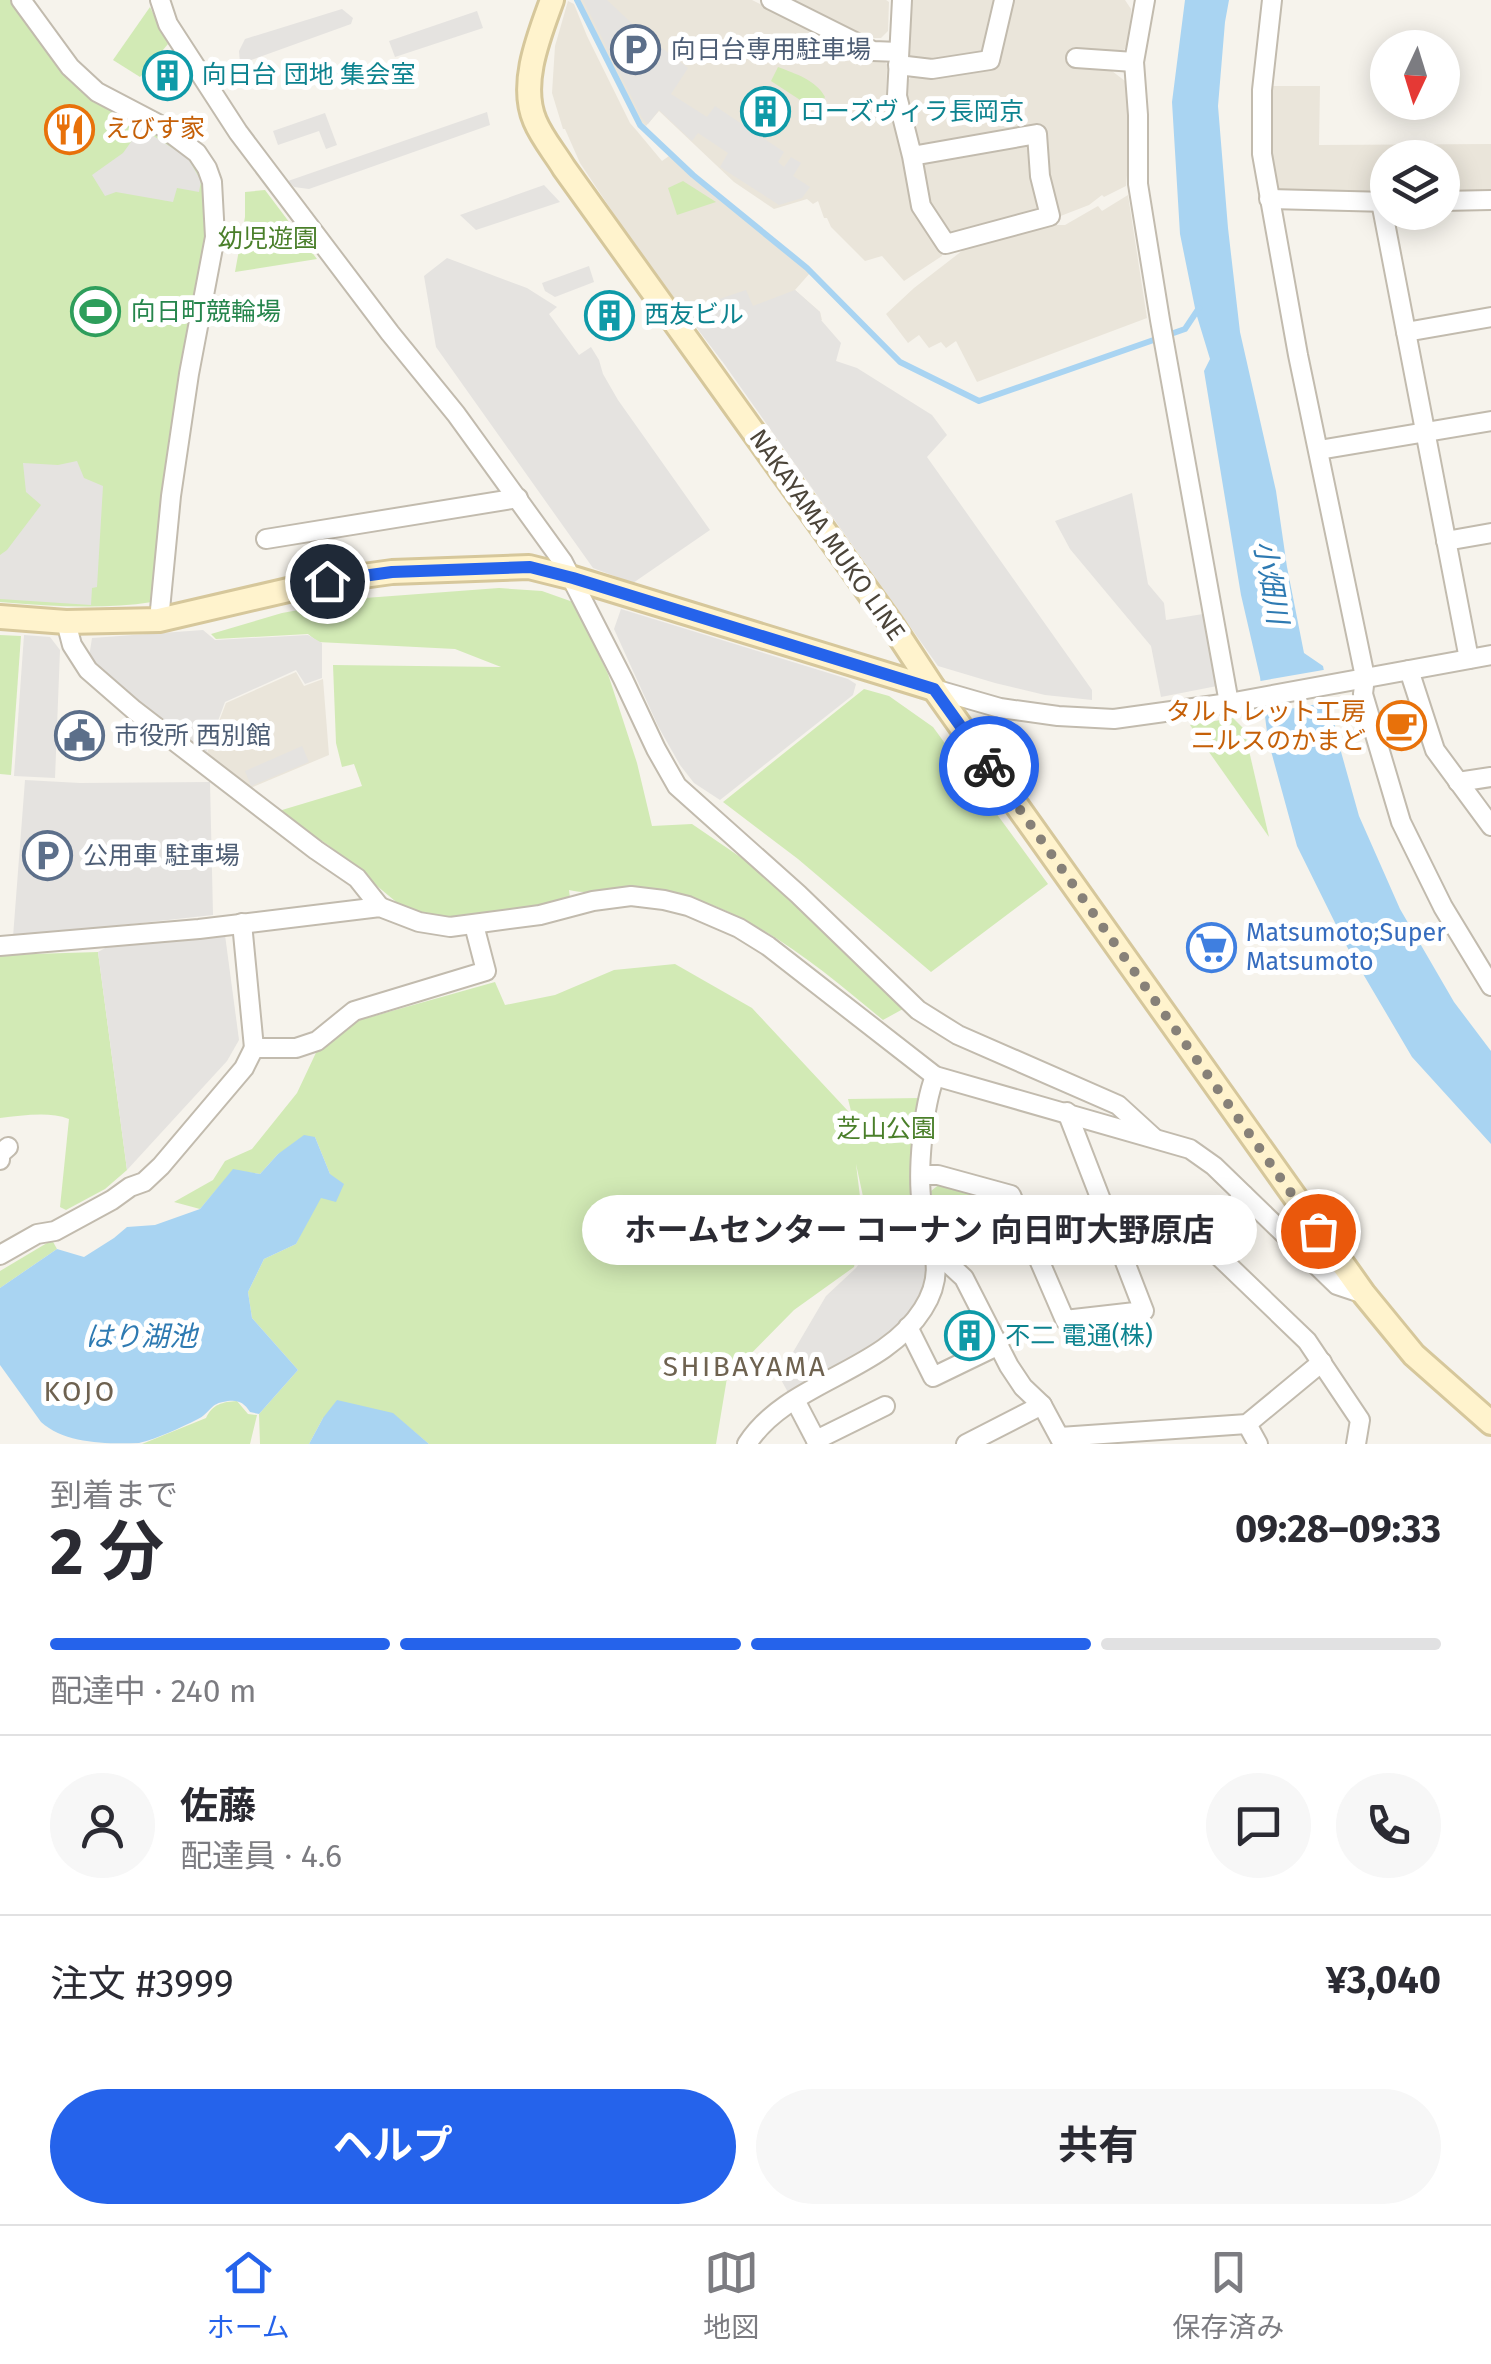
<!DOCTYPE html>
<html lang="ja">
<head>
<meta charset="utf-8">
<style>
	:root { --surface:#fff; --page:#f7f7f7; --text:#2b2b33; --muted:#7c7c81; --line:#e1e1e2; --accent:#2563eb }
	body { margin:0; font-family:"Fira Sans","Noto Sans JP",sans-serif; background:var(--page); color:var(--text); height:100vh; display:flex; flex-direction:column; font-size:38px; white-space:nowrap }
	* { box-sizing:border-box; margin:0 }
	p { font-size:32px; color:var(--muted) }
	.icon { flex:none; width:55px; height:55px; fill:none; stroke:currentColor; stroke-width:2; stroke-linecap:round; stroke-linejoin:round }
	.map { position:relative; height:1444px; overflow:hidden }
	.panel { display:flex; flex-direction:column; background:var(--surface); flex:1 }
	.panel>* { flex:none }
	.needle { width:65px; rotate:184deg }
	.fabs { position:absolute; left:1370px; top:30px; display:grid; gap:20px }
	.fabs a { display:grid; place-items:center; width:90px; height:90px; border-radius:50%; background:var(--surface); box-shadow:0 5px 25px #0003; font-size:50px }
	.pin { position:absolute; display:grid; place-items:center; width:85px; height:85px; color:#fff; margin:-42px; border:5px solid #fff; border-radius:50%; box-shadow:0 2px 10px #0007 }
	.courier { position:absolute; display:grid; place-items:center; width:100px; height:100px; margin:-50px; border:8px solid #2563eb; border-radius:50%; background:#fff; color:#222; box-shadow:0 2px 12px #0007 }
	.bubble { position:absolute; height:70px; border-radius:35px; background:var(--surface); box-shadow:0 5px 25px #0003; font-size:32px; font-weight:700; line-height:70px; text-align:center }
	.headline em { font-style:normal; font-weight:700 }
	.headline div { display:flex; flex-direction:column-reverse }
	.headline { display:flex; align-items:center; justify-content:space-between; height:170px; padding:0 50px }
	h1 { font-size:65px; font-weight:700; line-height:75px }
	.bar { display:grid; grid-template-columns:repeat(4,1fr); gap:15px 10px; align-content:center; height:120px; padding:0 50px }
	.bar i { height:12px; border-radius:8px; background:var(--line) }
	.bar .active { background:var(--accent) }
	.bar p { grid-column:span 4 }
	.line { display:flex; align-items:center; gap:25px; padding:0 50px; border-top:2px solid var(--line) }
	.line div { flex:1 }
	.round { display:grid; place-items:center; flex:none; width:105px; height:105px; border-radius:52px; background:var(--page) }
	.cta { display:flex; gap:20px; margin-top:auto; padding:20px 50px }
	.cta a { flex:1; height:115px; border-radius:60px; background:var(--accent); color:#fff; font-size:40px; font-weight:700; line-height:115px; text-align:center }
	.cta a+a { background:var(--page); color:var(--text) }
	.dock { display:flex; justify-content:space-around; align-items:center; height:140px; border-top:2px solid var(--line); background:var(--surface); font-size:28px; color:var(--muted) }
	.dock a { display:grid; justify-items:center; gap:5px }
	.dock .active { color:var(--accent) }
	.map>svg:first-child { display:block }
	.residential { fill:#eae5da }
	.green { fill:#d2eab5 }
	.parking { fill:#e5e3e0 }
	.water { fill:#a9d4f2 }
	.pier { fill:#f6f3ec }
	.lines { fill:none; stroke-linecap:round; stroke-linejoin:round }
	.stream { stroke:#a9d4f2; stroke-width:6 }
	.minor-casing { stroke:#c2bbae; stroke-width:22 }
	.secondary-casing { stroke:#d6c79b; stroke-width:28 }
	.minor { stroke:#fff; stroke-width:18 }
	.secondary { stroke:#fff3cd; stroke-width:22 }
	.done { stroke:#878178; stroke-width:10; stroke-dasharray:0 18 }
	.route { stroke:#2563eb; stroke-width:12 }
	.labels { text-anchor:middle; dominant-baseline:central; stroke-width:10; stroke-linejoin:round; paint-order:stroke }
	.service-label { font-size:25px; fill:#4e5e75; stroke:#fff; text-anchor:start }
	.culture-label { font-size:25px; fill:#0d838f; stroke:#fff; text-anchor:start }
	.food-label { font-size:25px; fill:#c56008; stroke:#fff; text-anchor:start }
	.park-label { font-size:25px; fill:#4a7f2a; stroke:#fff }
	.leisure-label { font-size:25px; fill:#27864d; stroke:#fff; text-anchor:start }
	.street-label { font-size:25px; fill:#4b4439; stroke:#fff }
	.shop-label { font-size:25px; fill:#366cbe; stroke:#fff; text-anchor:start }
	.water-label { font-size:28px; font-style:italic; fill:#2e7ab2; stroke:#fff }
	.neighbourhood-label { font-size:28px; letter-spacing:2.5px; fill:#6e6250; stroke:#fff }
</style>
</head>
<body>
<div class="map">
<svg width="1491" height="1444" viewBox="0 0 1491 1444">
	<rect width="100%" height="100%" fill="#f6f3ec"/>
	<g class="residential">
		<path d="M579,0h173l110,56 16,-1 9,9 -1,42 10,11 19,97 27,39v3l-38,25 -22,-25 -17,5 -34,-34 -4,-9h-3l-6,-17 -5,3 -6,-5 -33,10 -40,-27 -75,-71 -13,15 -6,-5z"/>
		<path d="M792,0h94l3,2 -1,29 -7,7h-14z"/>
		<path d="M909,0h89l-12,51 -44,15 -30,-6 -4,-6z"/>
		<path d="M1008,0h117l6,9 -1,24 -5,16 -8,5 -49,-4 -1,15 45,6 13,10 5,62 -4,43 -22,11 -2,-2 -13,10 -31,12 -11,-42 -4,-49 -121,21 -6,-5 -11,-60 8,-6 77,-10z"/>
		<path d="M568,1l6,3 13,32 43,87 7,8 25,30 7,-5 141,117 -15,17 25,22 2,8 -22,11 -78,30 -86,-114 -56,-84 -15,-34h-2l-11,-36 3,-47z"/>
		<path d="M1270,86h50l-1,59 172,-1v47h-48l-1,-33h-54l-1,33 -111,1 -5,-5z"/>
		<path d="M1023,143l9,7 7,55 -6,9 -76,21 -12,-3 -17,-25 -7,-35 5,-11z"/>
		<path d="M1128,195l19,123 -170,64 -21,-41 -10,7 -5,-6 -12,6 -10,-13 -11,8 -22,-29 28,-26 53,-41 85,-22h13l33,-19 4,5z"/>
		<path d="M296,672l8,14 19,-7 6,76 -81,34 -43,-31 21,-55z"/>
	</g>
	<g class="green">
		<path d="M0,0h10l55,75 22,16 54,31 50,36 12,20 3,59 -29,150 -25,215c-50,8 -101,4 -152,0z"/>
		<path d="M150,7l18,37 -28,33 -27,-17z"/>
		<path d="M778,67c18,7 38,13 47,30l-8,14 -46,-30z"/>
		<path d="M683,181l33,21 -39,13 -9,-27z"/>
		<path d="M265,190l52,69 -82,13 10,-55v-25z"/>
		<path d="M499,588l43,3 31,11 35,72 29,89 15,63 40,-2 76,52 135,133 -20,11c-67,-55 -135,-114 -223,-130 -31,-6 -61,7 -91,0l1,8c-51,16 -118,30 -169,8l-73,-61 -45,-29 -1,-6 80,-24 -8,-22 -12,3 -6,-24 -3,-78 168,2 -46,-18 -137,-7 -10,-8 -92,5 -5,-5 71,-21 83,-15z"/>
		<path d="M0,635l21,1 -10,139 -11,-1z"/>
		<path d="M864,689l25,7 44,31 115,157 -117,88 -133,-113 -75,-57z"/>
		<path d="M1233,718l11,11 25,108 -79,-112z"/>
		<path d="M98,952l29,218 -22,19 -39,21 -6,-3 9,-88c-21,-8 -47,-3 -69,-1v-163z"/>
		<path d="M675,964l77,44 96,103 4,23 3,-7 -7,-28 73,-1 -7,95 -47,22 -11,-51 7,57 -9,46 -60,43 -67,68 -11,66h-287l-37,-31 -69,5 -14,26h-49l-1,-30 39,-44 -46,-52 -4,-26 16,-33 32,-15 34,-70 -15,-37 -37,17 -18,20 -27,-4 -33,39 -26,-7 39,-22 12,-19 27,-12 45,-56 24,-51 28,-19 146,-41 10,23 50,-10 59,-25z"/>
		<path d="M941,1183l39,11 -8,26 -32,13 -9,-42z"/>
		<path d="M52,1240l5,9 -57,39v-17z"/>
		<path d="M237,1401l11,13 9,1 -7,29h-108l64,-26c7,-14 16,-16 31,-17z"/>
	</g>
	<g class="parking">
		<path d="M583,0h24l33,31 48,37 -17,26 36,23 8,-11 69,46 -6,10 6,5 7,-10 10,6 -8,13 17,11 -8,11 -23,7 -59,-38 8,-14 -30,-20 -6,8 -33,-31 -11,14 -6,-6z"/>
		<path d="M342,9l11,9 -2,6 -111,40 -1,-13 6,-12z"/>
		<path d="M477,11l6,17 -88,29 -6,-16z"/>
		<path d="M487,112l3,13 -181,64 -15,-2 -6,-6z"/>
		<path d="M325,113l12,32 -11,4 -7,-18 -41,14 -5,-14z"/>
		<path d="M141,128l47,30 13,23 -2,11 -22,-4 -4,14 -57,-10 -11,4 -13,-21 31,-22z"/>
		<path d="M544,185l16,17 -84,28 -16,-15z"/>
		<path d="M447,258l80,30 30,19 -8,7 30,41 12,-8 8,13 4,14 15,26 92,130 -77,53 -40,-15 -157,-221 -12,-71z"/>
		<path d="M589,266l5,16 -39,15 -10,-6 -3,-8z"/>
		<path d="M746,290l7,16 42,-16 25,22 1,8 20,23 -5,18 21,7 75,47 15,20 -20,22 165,233v10l-47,-5 -50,-12 -57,-17 -216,-305 -38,-50z"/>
		<path d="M77,461l7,17 19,8 -6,101 -5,1 -1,17 -91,-6v-44l7,-5 34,-45 -15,-13 -3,-29 35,2z"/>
		<path d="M1132,493l16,91 16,19 2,17 37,-6 14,72 -56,11 -10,-51 -81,-97 -15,-28z"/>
		<path d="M621,609l227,70 8,5 -3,11 -133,105 -26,-17 -14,-18 -22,-39 -44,-97z"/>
		<path d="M203,630l12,10 93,-5 14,8v35l-17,6 -9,-14 -71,32 -20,54 -18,-11 -98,-88 3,-19z"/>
		<path d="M24,635l26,2 10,13 -5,128 -41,-2z"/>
		<path d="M302,746l7,16 -58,24 -6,-15z"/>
		<path d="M25,780l55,3 130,-1 3,133 -200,22z"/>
		<path d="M225,935l14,105 -12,21 -100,109 -29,-218 9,-5z"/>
		<path d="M914,1195l13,61 1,20 -11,33 -38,37 -89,50 -11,-20 47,-80 30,-28 17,-24 -6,-27z"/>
	</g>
	<g class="water">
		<path d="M1185,0h44l-4,22 -7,84 10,122 12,104 36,159 11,76 17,86 19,13 15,75 21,75 41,93 54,93 37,49v93l-79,-87 -66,-112 -49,-99 -29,-106 -8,-63 -19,-82 -37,-224 6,-12 -14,-46 -16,-79 -8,-132z"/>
		<path d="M304,1135l11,2 15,37 14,10 -8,18 -15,-4 -25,46 -32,15 -16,33 4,26 46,52 -39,44 -9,-2c-7,-11 -14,-13 -27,-10 -13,2 -14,12 -25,17 -18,9 -39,19 -59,24 -32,1 -74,1 -98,-21l-41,-57v-77l57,-39 27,8 30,-19 13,-11 28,-2 45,-16 33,-40 27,5 18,-20z"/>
		<path d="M337,1400l56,13 36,31h-120l14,-26z"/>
	</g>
	<path class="pier" d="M1329,669l6,32 -75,13 -5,-32z"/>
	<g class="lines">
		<path class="stream" d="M577,0l63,125 53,50 114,93 93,94 79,39 206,-72 14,-21"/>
		<defs>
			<g id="minor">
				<path d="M21,0l49,67 27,25 63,33 37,28 10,15 5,14 3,55 -26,137 -18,122 -12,124"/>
				<path d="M160,0l8,24 70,108 152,201 66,81 107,148 60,117 33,70 21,37 121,108 120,116 40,25 160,70 35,32"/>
				<path d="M771,0l102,51 26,1"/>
				<path d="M902,0l-5,96 15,60 9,50 25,38 104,-28 -10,-40 -3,-42 -125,22"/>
				<path d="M1145,0l-11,62 4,53v69l22,136 69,383"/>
				<path d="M1272,0l-10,90v64l36,201 67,322 -2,17 38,128 42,85 48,79"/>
				<path d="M1076,58l58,4"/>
				<path d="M898,65l34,4 58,-9 14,-60"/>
				<path d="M1269,199l119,3"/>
				<path d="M1442,201l49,-1"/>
				<path d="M1381,202l88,457"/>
				<path d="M1406,332l85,-15"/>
				<path d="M1319,450l172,-29"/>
				<path d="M266,539l252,-41"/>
				<path d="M1446,541l45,-8"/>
				<path d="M66,622l6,23 16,25 46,40 182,140 41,28 23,29"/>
				<path d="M1409,670l26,80 56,76"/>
				<path d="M934,689l66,19 58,8 56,3 115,-16 262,-48"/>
				<path d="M1458,782l33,-5"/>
				<path d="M242,923l12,125"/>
				<path d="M0,946l199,-17 181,-22 39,15 31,5 90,-12 53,-14 38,-5 33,4 24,6 51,22 29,18 167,130 255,73 24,17 123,119 27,9"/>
				<path d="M0,1160v-6l8,-7"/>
				<path d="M921,1175h17l73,20 54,125 79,-9 -77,-199"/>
				<path d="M1244,1195l-42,45 105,101 53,79 -4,24"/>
				<path d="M936,1252l28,26 45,88 14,21 19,18 21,39"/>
				<path d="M0,1255l37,-21 18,-3 57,-31 18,-13 14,-5 17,-16 83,-98 10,-20h42l21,-7 37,-30 132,-40 -12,-46"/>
				<path d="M908,1327l25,50 64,-31"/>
				<path d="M795,1400l23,44"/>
				<path d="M1247,1424l11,20"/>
				<path d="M1060,1437l187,-13 75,-62"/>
				<path d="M816,1440l69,-34"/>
				<path d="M747,1444c40,-63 136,-71 176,-135 25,-39 7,-64 -1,-104 -5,-33 1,-98 13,-129"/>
				<path d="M966,1444l76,-39"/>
			</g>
			<g id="secondary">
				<path d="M552,0c-13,36 -33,84 -17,121 7,17 20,32 29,47l328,457 42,64 430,605 50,61 77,68"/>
				<path d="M0,617l66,5 93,-2 168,-39 65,-9 137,-5 44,11 361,111"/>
			</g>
		</defs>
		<use href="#minor" class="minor-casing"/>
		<use href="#secondary" class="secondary-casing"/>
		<use href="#minor" class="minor"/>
		<use href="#secondary" class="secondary"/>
	</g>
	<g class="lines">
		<path class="done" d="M989,766l329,465"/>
		<path class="route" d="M327,581l65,-9 138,-5 43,11 361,111 55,77"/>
	</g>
	<defs>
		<symbol id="parking-ring" viewBox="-11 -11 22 22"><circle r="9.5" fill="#fff" stroke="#5c6f8a" stroke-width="1.5"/><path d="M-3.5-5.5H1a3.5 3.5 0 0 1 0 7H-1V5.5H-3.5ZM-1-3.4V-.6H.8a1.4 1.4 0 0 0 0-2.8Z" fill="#5c6f8a"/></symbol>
		<symbol id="building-ring" viewBox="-11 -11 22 22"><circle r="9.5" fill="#fff" stroke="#0f9aa8" stroke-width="1.5"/><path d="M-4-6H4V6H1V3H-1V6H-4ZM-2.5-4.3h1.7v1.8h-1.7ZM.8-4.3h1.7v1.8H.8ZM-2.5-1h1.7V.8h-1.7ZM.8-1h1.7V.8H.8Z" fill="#0f9aa8"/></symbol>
		<symbol id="restaurant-ring" viewBox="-11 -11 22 22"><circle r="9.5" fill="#fff" stroke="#e8710a" stroke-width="1.5"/><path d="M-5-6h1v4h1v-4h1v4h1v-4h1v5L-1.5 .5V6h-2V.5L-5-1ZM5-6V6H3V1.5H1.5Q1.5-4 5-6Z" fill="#e8710a"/></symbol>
		<symbol id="stadium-ring" viewBox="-11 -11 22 22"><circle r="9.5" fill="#fff" stroke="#2e9e5b" stroke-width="1.5"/><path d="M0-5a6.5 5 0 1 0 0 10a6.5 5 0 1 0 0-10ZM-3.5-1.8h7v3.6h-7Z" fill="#2e9e5b"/></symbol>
		<symbol id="cafe-ring" viewBox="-11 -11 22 22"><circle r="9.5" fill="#fff" stroke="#e8710a" stroke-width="1.5"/><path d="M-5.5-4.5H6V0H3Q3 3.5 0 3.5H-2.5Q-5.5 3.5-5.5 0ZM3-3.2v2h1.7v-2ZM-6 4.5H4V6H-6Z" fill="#e8710a"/></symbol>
		<symbol id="civic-ring" viewBox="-11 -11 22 22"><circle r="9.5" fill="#fff" stroke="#5c6f8a" stroke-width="1.5"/><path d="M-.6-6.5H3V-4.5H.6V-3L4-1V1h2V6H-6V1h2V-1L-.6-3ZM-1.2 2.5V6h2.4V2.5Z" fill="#5c6f8a"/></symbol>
		<symbol id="supermarket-ring" viewBox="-11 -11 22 22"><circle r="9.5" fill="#fff" stroke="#3f7fe0" stroke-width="1.5"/><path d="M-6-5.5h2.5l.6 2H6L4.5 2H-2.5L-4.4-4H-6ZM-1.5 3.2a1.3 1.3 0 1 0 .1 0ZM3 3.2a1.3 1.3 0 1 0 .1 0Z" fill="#3f7fe0"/></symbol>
	</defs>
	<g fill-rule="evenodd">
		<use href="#parking-ring" x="608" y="22" width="55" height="55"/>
		<use href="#building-ring" x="140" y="48" width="55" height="55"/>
		<use href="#building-ring" x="738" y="84" width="55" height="55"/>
		<use href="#restaurant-ring" x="42" y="102" width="55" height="55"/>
		<use href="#stadium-ring" x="68" y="284" width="55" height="55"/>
		<use href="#building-ring" x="582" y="288" width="55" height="55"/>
		<use href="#cafe-ring" x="1374" y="698" width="55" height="55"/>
		<use href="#civic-ring" x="52" y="708" width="55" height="55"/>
		<use href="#parking-ring" x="20" y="828" width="55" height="55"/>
		<use href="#supermarket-ring" x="1184" y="920" width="55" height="55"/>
		<use href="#building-ring" x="942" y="1308" width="55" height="55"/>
	</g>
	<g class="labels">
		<g class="service-label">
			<text x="671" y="50">向日台専用駐車場</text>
			<text x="114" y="736">市役所 西別館</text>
			<text x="83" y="856">公用車 駐車場</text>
		</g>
		<g class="culture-label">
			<text x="202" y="75">向日台 団地 集会室</text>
			<text x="800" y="112">ローズヴィラ長岡京</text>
			<text x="644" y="315">西友ビル</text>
			<text x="1005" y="1336">不二 電通(株)</text>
		</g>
		<g class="food-label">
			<text x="105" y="129">えびす家</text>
			<text x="1366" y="712" text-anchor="end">タルトレット工房<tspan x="1366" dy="29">ニルスのかまど</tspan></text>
		</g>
		<g class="park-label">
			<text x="268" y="239">幼児遊園</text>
			<text x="886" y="1129">芝山公園</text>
		</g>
		<g class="leisure-label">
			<text x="131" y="312">向日町競輪場</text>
		</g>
		<g class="street-label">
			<text transform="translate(827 535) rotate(55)">NAKAYAMA MUKO LINE</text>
		</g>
		<g class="shop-label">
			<text x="1246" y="933">Matsumoto;Super<tspan x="1246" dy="29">Matsumoto</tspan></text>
		</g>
		<g class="water-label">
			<text transform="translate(1271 582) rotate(80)">小畑川</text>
			<text x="141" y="1336">はり湖池</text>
		</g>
		<g class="neighbourhood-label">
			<text x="745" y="1366">SHIBAYAMA</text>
			<text x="80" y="1391">KOJO</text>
		</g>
	</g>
</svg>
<div class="fabs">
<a><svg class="needle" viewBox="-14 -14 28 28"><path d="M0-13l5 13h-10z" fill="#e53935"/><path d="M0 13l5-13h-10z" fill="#7c7c81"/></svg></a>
<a><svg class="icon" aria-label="layers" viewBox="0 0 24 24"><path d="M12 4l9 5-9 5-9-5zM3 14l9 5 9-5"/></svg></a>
</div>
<div class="pin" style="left:1318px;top:1231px;background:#ea580c"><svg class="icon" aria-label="bag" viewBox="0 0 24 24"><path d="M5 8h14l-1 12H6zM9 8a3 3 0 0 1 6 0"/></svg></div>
<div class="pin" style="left:327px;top:581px;background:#1f2937"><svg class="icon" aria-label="home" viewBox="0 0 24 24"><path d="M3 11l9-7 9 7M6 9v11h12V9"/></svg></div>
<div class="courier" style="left:989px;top:766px"><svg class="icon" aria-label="bike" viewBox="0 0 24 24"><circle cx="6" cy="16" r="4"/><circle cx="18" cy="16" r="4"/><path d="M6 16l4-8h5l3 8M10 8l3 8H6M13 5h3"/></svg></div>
<div class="bubble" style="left:582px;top:1195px;width:675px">ホームセンター コーナン 向日町大野原店</div>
</div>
<section class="panel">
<div class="headline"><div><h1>2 分</h1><p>到着まで</p></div><em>09:28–09:33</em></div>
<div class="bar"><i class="active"></i><i class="active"></i><i class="active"></i><i></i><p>配達中 · 240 m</p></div>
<div class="line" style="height:180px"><a class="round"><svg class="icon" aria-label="person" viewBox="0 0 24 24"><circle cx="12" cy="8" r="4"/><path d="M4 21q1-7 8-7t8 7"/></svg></a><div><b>佐藤</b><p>配達員 · 4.6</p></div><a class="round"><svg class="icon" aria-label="chat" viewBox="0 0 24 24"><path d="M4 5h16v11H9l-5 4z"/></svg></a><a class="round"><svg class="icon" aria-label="phone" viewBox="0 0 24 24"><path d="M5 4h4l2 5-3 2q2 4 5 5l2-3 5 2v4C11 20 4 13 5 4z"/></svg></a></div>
<div class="line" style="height:130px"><div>注文 #3999</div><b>¥3,040</b></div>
<div class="cta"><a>ヘルプ</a><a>共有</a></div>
</section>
<nav class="dock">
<a class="active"><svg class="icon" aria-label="home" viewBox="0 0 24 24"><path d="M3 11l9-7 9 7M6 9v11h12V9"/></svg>ホーム</a>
<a><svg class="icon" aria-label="map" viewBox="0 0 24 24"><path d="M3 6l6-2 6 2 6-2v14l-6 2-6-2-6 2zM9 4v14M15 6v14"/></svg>地図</a>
<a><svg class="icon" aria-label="saved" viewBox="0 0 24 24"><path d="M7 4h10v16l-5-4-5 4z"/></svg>保存済み</a>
</nav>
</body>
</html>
